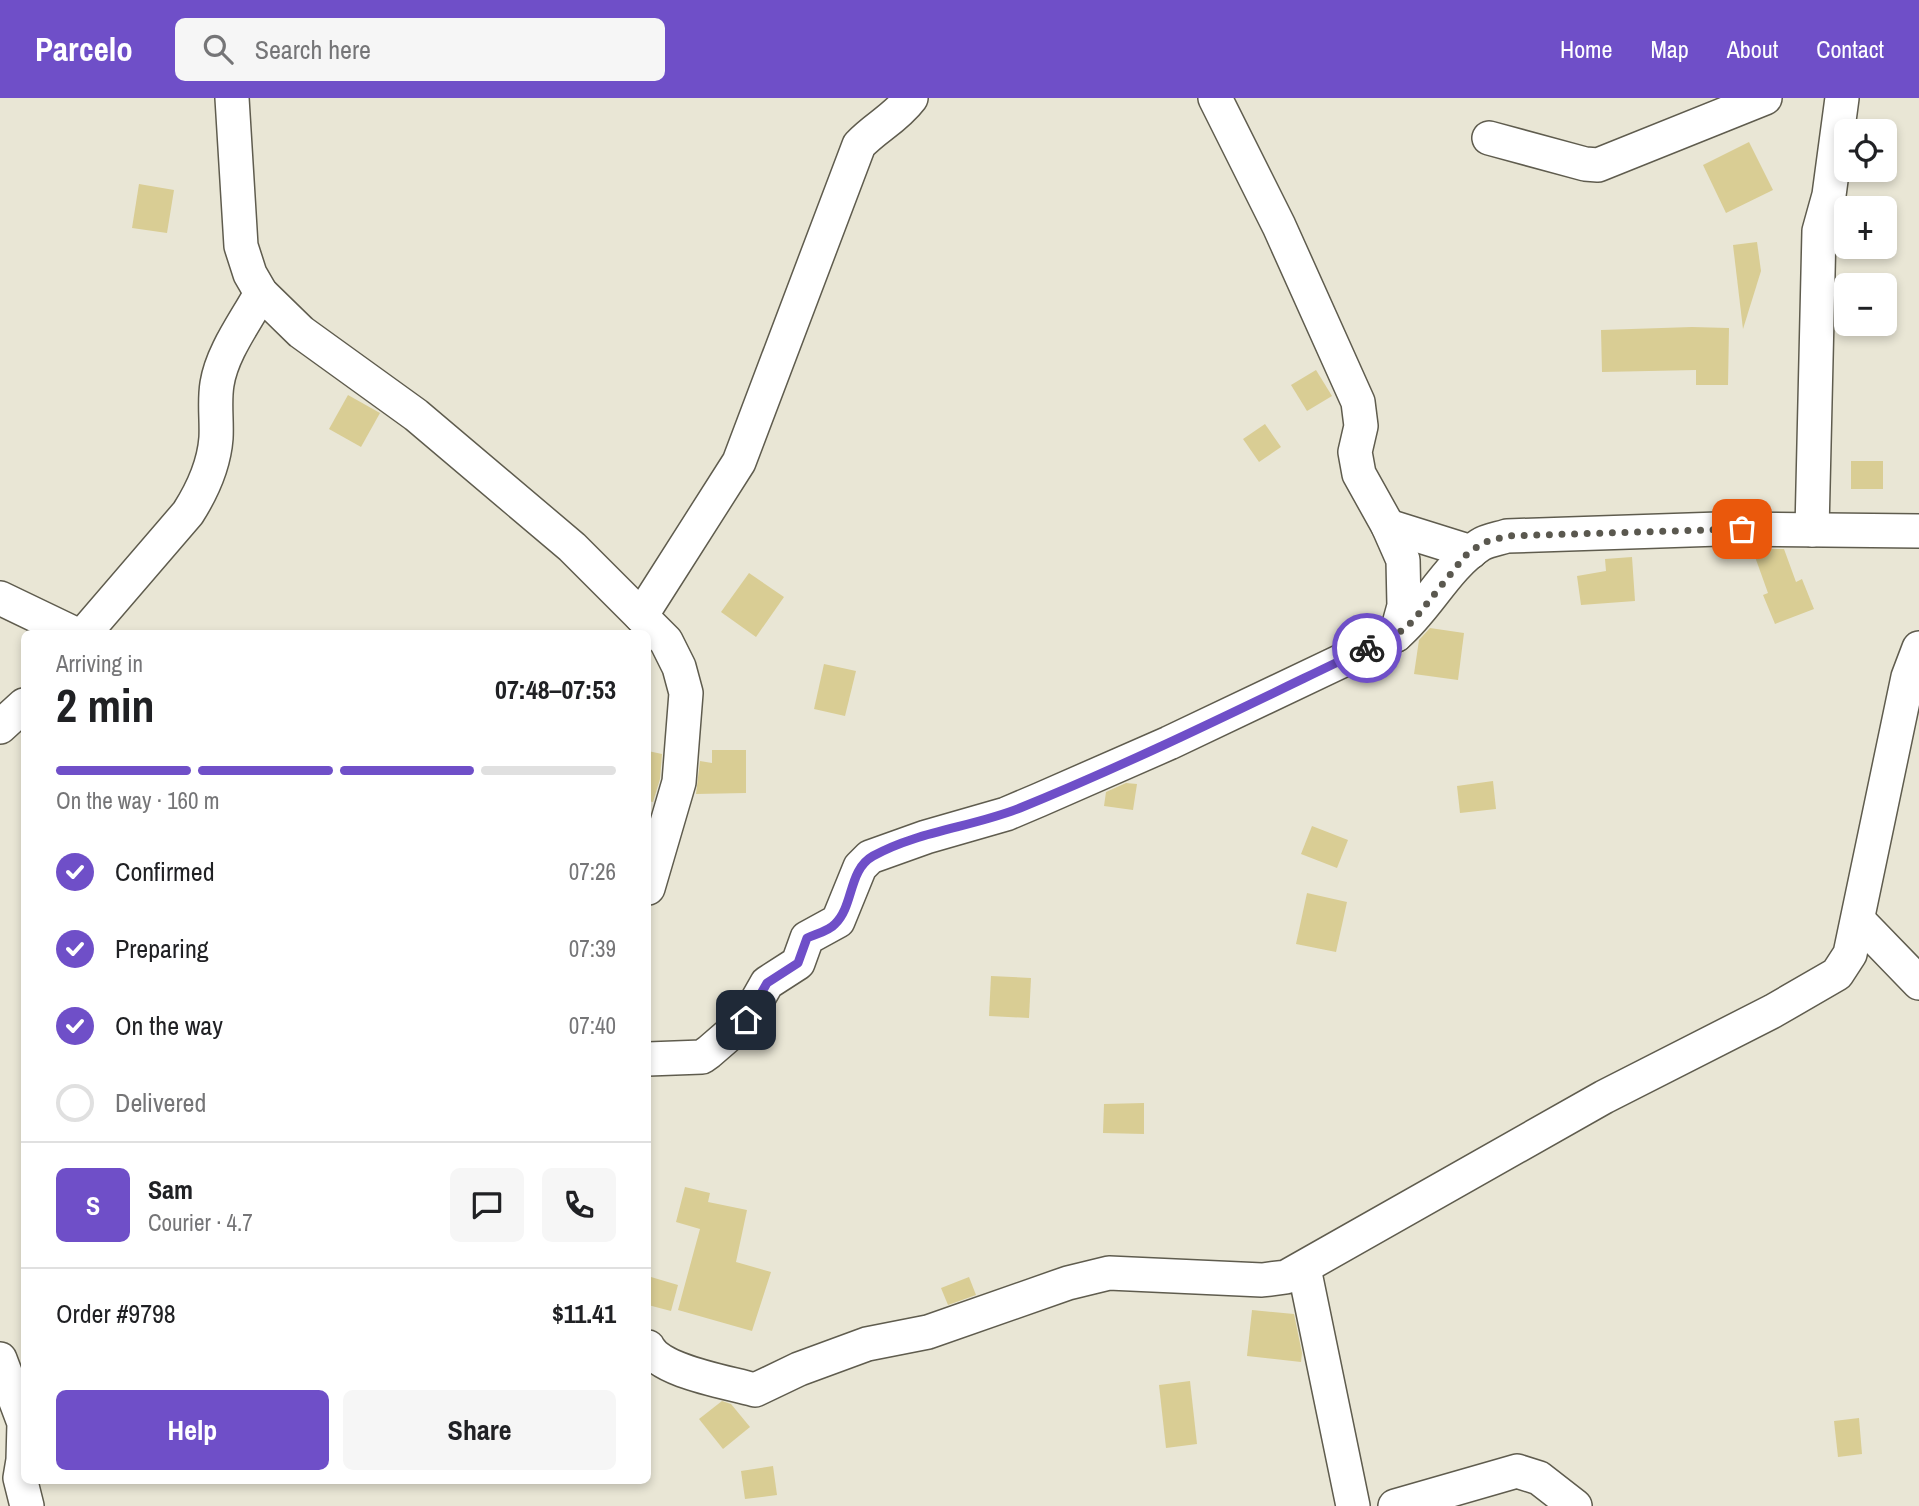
<!DOCTYPE html>
<html lang="en">
<head>
<meta charset="utf-8">
<style>
	:root { --surface:#fff; --page:#f6f6f6; --text:#202124; --muted:#757577; --line:#e0e0e0; --accent:#6f4fc8 }
	body { margin:0; font-family:"Archivo Narrow",sans-serif; background:var(--page); color:var(--text); height:100vh; display:flex; flex-direction:column; font-size:26px; white-space:nowrap }
	* { box-sizing:border-box; margin:0 }
	p { font-size:23px; color:var(--muted) }
	.icon { flex:none; width:38px; height:38px; fill:none; stroke:currentColor; stroke-width:2; stroke-linecap:round; stroke-linejoin:round }
	.map { position:relative; flex:1; overflow:hidden }
	.drawer { position:absolute; left:21px; top:532px; width:630px; height:854px; display:flex; flex-direction:column; background:var(--surface); border-radius:10px; box-shadow:0 4px 10px #0003 }
	.drawer>* { flex:none }
	.fabs { position:absolute; left:1834px; top:21px; display:grid; gap:14px }
	.fabs a { display:grid; place-items:center; width:63px; height:63px; border-radius:10px; background:var(--surface); box-shadow:0 4px 10px #0003; font-size:35px }
	.pin { position:absolute; display:grid; place-items:center; width:60px; height:60px; color:#fff; margin:-30px; border-radius:14px; box-shadow:0 4px 10px #0006 }
	.courier { position:absolute; display:grid; place-items:center; width:70px; height:70px; margin:-35px; border:5px solid #6f4fc8; border-radius:50%; background:#fff; color:#222; box-shadow:0 2px 9px #0007 }
	.headline em { font-style:normal; font-weight:700 }
	.headline div { display:flex; flex-direction:column-reverse }
	.headline { display:flex; align-items:center; justify-content:space-between; height:119px; padding:0 35px }
	h1 { font-size:46px; font-weight:700; line-height:52px }
	.bar { display:grid; grid-template-columns:repeat(4,1fr); gap:10px 7px; align-content:center; height:84px; padding:0 35px }
	.bar i { height:9px; border-radius:5px; background:var(--line) }
	.bar .current { background:var(--accent) }
	.bar p { grid-column:span 4 }
	.line { display:flex; align-items:center; gap:18px; padding:0 35px; border-top:2px solid var(--line) }
	.line div { flex:1 }
	.round { display:grid; place-items:center; flex:none; width:74px; height:74px; border-radius:10px; background:var(--page) }
	ol { padding:0 35px; list-style:none }
	li { display:flex; align-items:center; gap:21px; height:77px }
	li p { margin-inline-start:auto }
	li .icon { padding:7px; border-radius:50%; background:var(--accent); color:#fff; stroke-width:4 }
	li:last-child { color:var(--muted) }
	li i { width:38px; height:38px; border:4px solid var(--line); border-radius:50% }
	.primary-button { display:flex; gap:14px; margin-top:auto; padding:14px 35px }
	.primary-button a { flex:1; height:80px; border-radius:10px; background:var(--accent); color:#fff; font-size:28px; font-weight:700; line-height:80px; text-align:center }
	.primary-button a+a { background:var(--page); color:var(--text) }
	header { display:flex; align-items:center; gap:42px; box-sizing:border-box; height:98px; padding:0 35px; background:var(--accent); color:#fff }
	header strong { font-size:33px }
	nav { display:flex; gap:38px; margin-inline-start:auto; font-size:24px }
	.search { width:490px; height:63px; background:var(--page); display:flex; align-items:center; gap:18px; box-sizing:border-box; padding:0 24px; border-radius:10px; color:var(--muted); font-size:26px }
	.map>svg:first-child { display:block }
	.building { fill:#d9cd94 }
	.lines { fill:none; stroke-linecap:round; stroke-linejoin:round }
	.minor-casing { stroke:#5f5c4e; stroke-width:36 }
	.minor { stroke:#fff; stroke-width:33 }
	.done { stroke:#5a584f; stroke-width:7; stroke-dasharray:0 12.6 }
	.route { stroke:#6f4fc8; stroke-width:9 }
</style>
</head>
<body>
<header>
<strong>Parcelo</strong>
<div class="search"><svg class="icon" aria-label="search" viewBox="0 0 24 24"><circle cx="10" cy="10" r="6"/><path d="M15 15l6 6"/></svg>Search here</div>
<nav><a>Home</a><a>Map</a><a>About</a><a>Contact</a></nav>
</header>
<div class="map">
<svg width="1919" height="1408" viewBox="0 0 1919 1408">
	<rect width="100%" height="100%" fill="#e9e6d5"/>
	<g class="building">
		<path d="M1749,44l24,48 -47,23 -23,-48z"/>
		<path d="M139,86l35,6 -7,43 -35,-5z"/>
		<path d="M1757,144l4,29 -18,58 -10,-84z"/>
		<path d="M1692,229l37,1 -1,57h-32v-15l-94,2 -1,-42z"/>
		<path d="M1316,272l16,26 -25,15 -16,-26z"/>
		<path d="M348,297l32,18 -19,34 -32,-18z"/>
		<path d="M1265,326l16,23 -22,15 -16,-23z"/>
		<rect x="1851" y="363" width="32" height="28"/>
		<path d="M1769,451h15l12,33 6,-3 12,30 -39,15 -12,-29 5,-2 -14,-39z"/>
		<path d="M1632,459l3,44 -54,4 -4,-29 29,-5 -1,-12z"/>
		<path d="M749,475l35,24 -28,40 -35,-25z"/>
		<path d="M1430,530l34,5 -6,47 -44,-6 5,-34z"/>
		<path d="M824,566l32,7 -11,45 -31,-7z"/>
		<path d="M712,652h34v43l-50,1 4,-33 12,2z"/>
		<path d="M648,653l14,3 -2,25 -7,23 -5,-1z"/>
		<path d="M1493,683l3,28 -36,4 -3,-27z"/>
		<path d="M1126,685l11,1 -4,26 -29,-4 2,-14z"/>
		<path d="M1312,728l36,14 -11,28 -36,-14z"/>
		<path d="M1307,795l40,9 -11,50 -40,-8z"/>
		<path d="M991,878l40,2 -2,40 -40,-2z"/>
		<path d="M1144,1005v31l-41,-1 1,-29z"/>
		<path d="M685,1089l25,6 -2,9 39,8 -11,52 35,10 -19,59 -74,-21 22,-81 -24,-7z"/>
		<path d="M651,1179l27,8 -7,26 -23,-6z"/>
		<path d="M969,1179l7,18 -28,10 -7,-17z"/>
		<path d="M1252,1212l42,4 8,39 -1,9 -54,-6z"/>
		<path d="M1190,1283l7,63 -31,4 -7,-63z"/>
		<path d="M722,1303l9,3 19,23 -27,22 -24,-30z"/>
		<path d="M1859,1320l3,36 -24,3 -4,-36z"/>
		<path d="M773,1368l4,29 -32,4 -4,-28z"/>
	</g>
	<g class="lines">
		<defs>
			<g id="minor">
				<path d="M232,0l9,148 9,28 11,19 40,39 115,83 156,132 94,94 13,26 7,26 -7,89 -31,106"/>
				<path d="M1215,0l64,128 79,176 3,24 -6,26 4,22 29,52 15,34 1,46 -8,29"/>
				<path d="M1489,40l96,26 13,1 167,-67"/>
				<path d="M1388,428l83,26"/>
				<path d="M1812,432l7,-299 10,-36 13,-97"/>
				<path d="M0,500l75,36"/>
				<path d="M641,518l98,-154 120,-317c17,-18 36,-26 52,-47"/>
				<path d="M84,536l104,-121c14,-22 26,-48 28,-75 1,-18 -2,-36 1,-54 5,-32 29,-63 44,-91"/>
				<path d="M0,629l24,-22"/>
				<path d="M1859,823l60,62"/>
				<path d="M648,961l54,-2 7,-5 37,-32 21,-37 31,-20 9,-25 31,-17 22,-54 10,-10 56,-20 80,-23 33,-14 130,-57 227,-108c31,-26 50,-68 84,-90 8,-5 18,-6 27,-9l212,-7 200,2"/>
				<path d="M1304,1170l49,238"/>
				<path d="M648,1249c13,25 80,35 107,43l44,-21 68,-25 61,-12 140,-49 41,-10 153,7 24,-3 318,-180 169,-86 64,-37 13,-20 58,-277 11,-29"/>
				<path d="M0,1261l24,64 -1,37 -3,18 7,28"/>
				<path d="M1395,1408l122,-35 22,7 36,28"/>
			</g>
		</defs>
		<use href="#minor" class="minor-casing"/>
		<use href="#minor" class="minor"/>
	</g>
	<g class="lines">
		<path class="done" d="M1367,550l29,-13 17,-14 52,-65 17,-13 25,-7 235,-7"/>
		<path class="route" d="M746,922l21,-37 31,-20 9,-25c9,-4 22,-7 28,-14 19,-18 13,-54 38,-68 45,-25 100,-29 147,-48 118,-48 232,-105 347,-160"/>
	</g>
</svg>
<div class="fabs">
<a><svg class="icon" aria-label="locate" viewBox="0 0 24 24"><circle cx="12" cy="12" r="6"/><path d="M12 2v4M12 18v4M2 12h4M18 12h4"/></svg></a>
<a>+</a>
<a>−</a>
</div>
<div class="pin" style="left:1742px;top:431px;background:#ea580c"><svg class="icon" aria-label="bag" viewBox="0 0 24 24"><path d="M5 8h14l-1 12H6zM9 8a3 3 0 0 1 6 0"/></svg></div>
<div class="pin" style="left:746px;top:922px;background:#1f2937"><svg class="icon" aria-label="home" viewBox="0 0 24 24"><path d="M3 11l9-7 9 7M6 9v11h12V9"/></svg></div>
<div class="courier" style="left:1367px;top:550px"><svg class="icon" aria-label="bike" viewBox="0 0 24 24"><circle cx="6" cy="16" r="4"/><circle cx="18" cy="16" r="4"/><path d="M6 16l4-8h5l3 8M10 8l3 8H6M13 5h3"/></svg></div>
<section class="drawer">
<div class="headline"><div><h1>2 min</h1><p>Arriving in</p></div><em>07:48–07:53</em></div>
<div class="bar"><i class="current"></i><i class="current"></i><i class="current"></i><i></i><p>On the way · 160 m</p></div>
<ol>
<li><svg class="icon" aria-label="check" viewBox="0 0 24 24"><path d="M5 12l5 5 9-10"/></svg>Confirmed<p>07:26</p></li>
<li><svg class="icon" aria-label="check" viewBox="0 0 24 24"><path d="M5 12l5 5 9-10"/></svg>Preparing<p>07:39</p></li>
<li><svg class="icon" aria-label="check" viewBox="0 0 24 24"><path d="M5 12l5 5 9-10"/></svg>On the way<p>07:40</p></li>
<li><i></i>Delivered</li>
</ol>
<div class="line" style="height:126px"><b class="round" style="background:var(--accent);color:#fff">S</b><div><b>Sam</b><p>Courier · 4.7</p></div><a class="round"><svg class="icon" aria-label="chat" viewBox="0 0 24 24"><path d="M4 5h16v11H9l-5 4z"/></svg></a><a class="round"><svg class="icon" aria-label="phone" viewBox="0 0 24 24"><path d="M5 4h4l2 5-3 2q2 4 5 5l2-3 5 2v4C11 20 4 13 5 4z"/></svg></a></div>
<div class="line" style="height:91px"><div>Order #9798</div><b>$11.41</b></div>
<div class="primary-button"><a>Help</a><a>Share</a></div>
</section>
</div>
</body>
</html>
